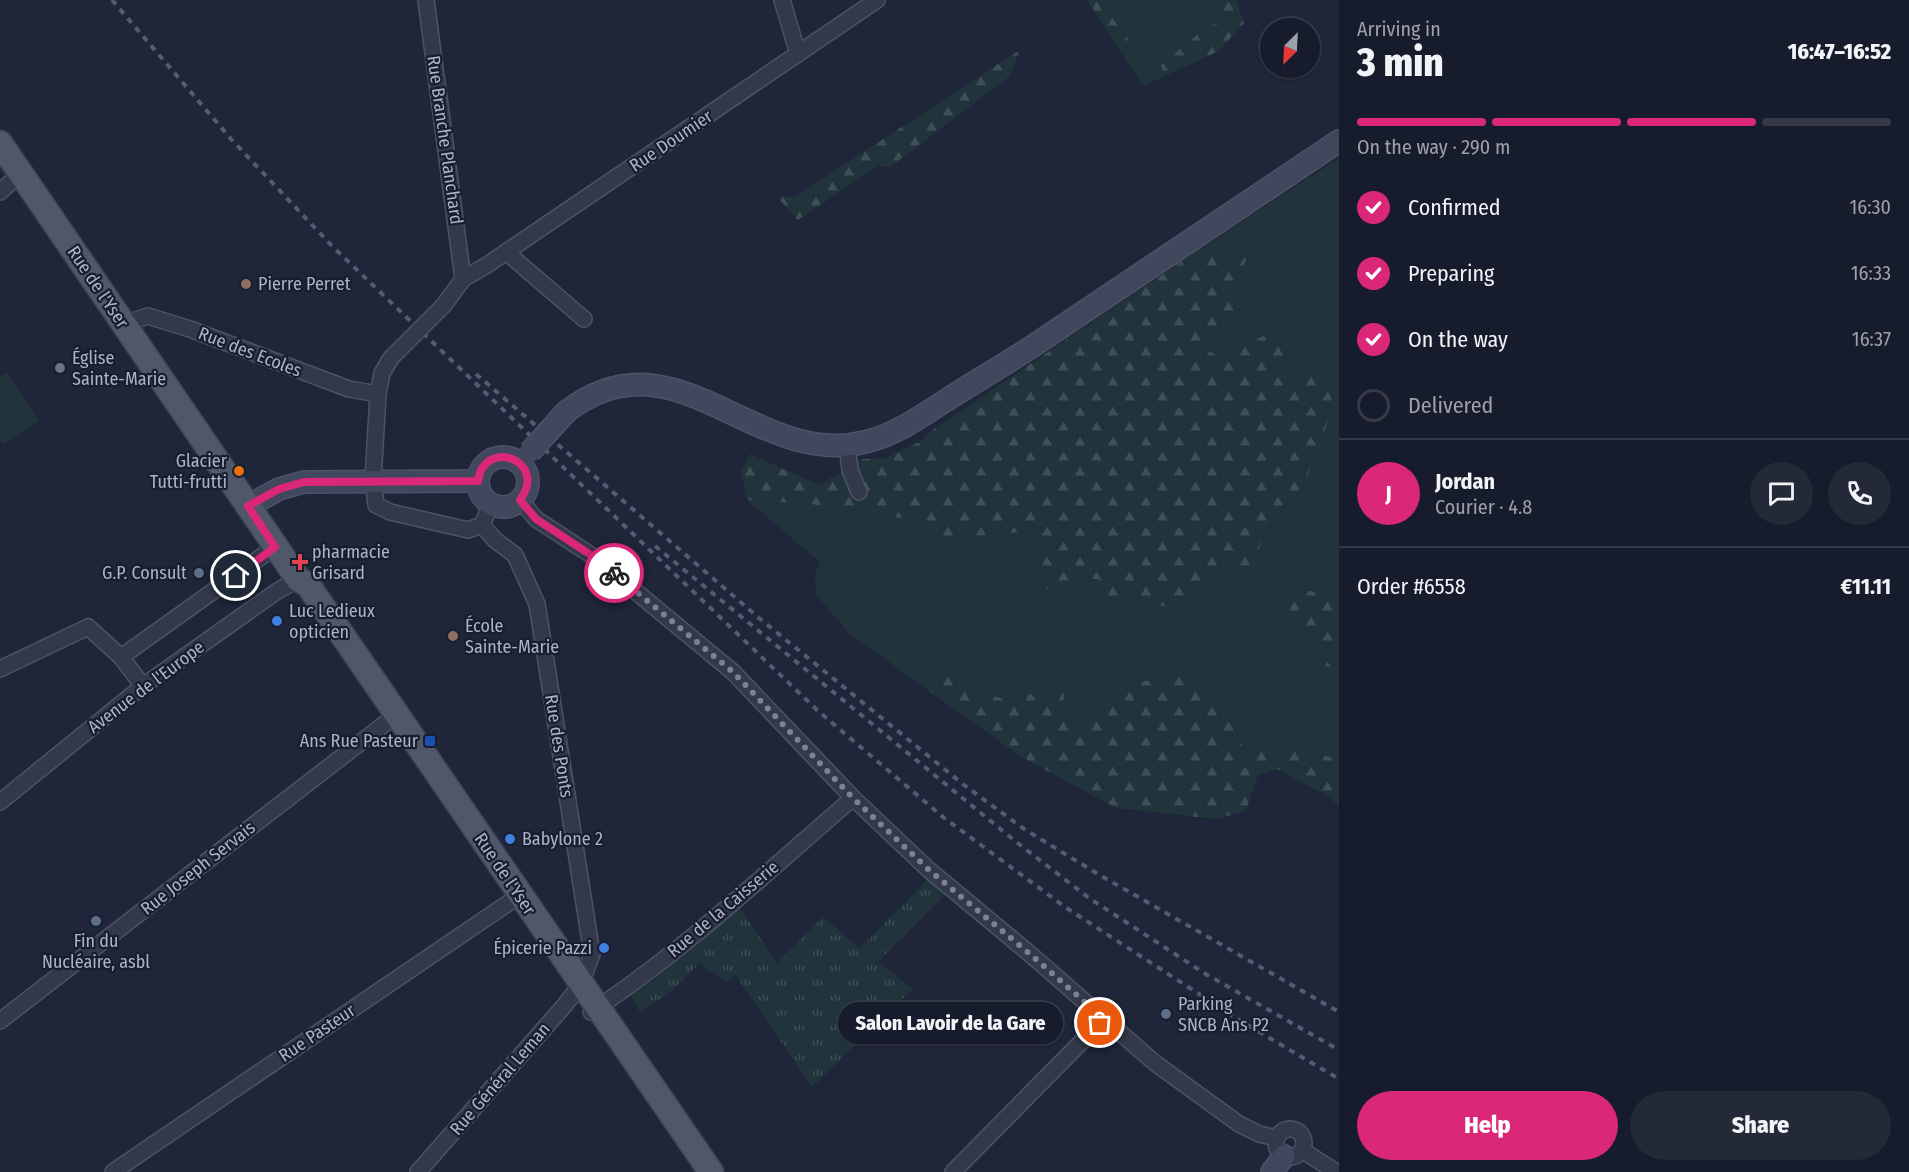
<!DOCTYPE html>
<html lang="en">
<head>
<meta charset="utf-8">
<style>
	:root { --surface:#171c2c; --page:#242938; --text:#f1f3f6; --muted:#9ea1a9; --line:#363a48; --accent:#db2777 }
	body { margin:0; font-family:"Fira Sans Condensed",sans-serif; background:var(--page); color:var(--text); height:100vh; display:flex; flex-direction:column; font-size:22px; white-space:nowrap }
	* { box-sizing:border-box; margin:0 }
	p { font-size:20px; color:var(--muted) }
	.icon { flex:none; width:33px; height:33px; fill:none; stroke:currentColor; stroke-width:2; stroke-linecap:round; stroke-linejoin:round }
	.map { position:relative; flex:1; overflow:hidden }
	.details { display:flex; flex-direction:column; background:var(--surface); width:570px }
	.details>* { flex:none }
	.needle { width:39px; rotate:204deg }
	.controls { position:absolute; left:1260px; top:18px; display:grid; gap:12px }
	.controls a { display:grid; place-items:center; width:60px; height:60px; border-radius:50%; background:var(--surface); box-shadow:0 2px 4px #0004,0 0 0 2px var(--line); font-size:30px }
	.pin { position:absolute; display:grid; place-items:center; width:51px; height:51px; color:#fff; margin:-26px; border:3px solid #fff; border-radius:50%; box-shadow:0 2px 6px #0007 }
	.courier { position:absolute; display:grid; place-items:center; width:60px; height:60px; margin:-30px; border:4px solid #db2777; border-radius:50%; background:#fff; color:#222; box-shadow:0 2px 8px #0007 }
	.bubble { position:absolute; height:42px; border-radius:21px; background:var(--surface); box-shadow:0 2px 4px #0004,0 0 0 2px var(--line); font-size:20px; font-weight:800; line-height:42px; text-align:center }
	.overview em { font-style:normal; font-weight:800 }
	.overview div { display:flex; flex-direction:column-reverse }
	.overview { display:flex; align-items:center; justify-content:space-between; height:102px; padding:0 18px }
	h1 { font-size:39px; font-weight:800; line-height:45px }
	.bar { display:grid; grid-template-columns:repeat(4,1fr); gap:9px 6px; align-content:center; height:72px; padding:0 18px }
	.bar i { height:8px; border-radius:4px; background:var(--line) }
	.bar .current { background:var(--accent) }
	.bar p { grid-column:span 4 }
	.line { display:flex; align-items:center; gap:15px; padding:0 18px; border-top:2px solid var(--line) }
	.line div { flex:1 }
	.round { display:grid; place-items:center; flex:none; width:63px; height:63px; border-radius:32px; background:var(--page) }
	ol { padding:0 18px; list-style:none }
	li { display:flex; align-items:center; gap:18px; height:66px }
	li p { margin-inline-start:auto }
	li .icon { padding:6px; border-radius:50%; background:var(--accent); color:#fff; stroke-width:4 }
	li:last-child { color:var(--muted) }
	li i { width:33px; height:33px; border:3px solid var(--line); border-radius:50% }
	.cta { display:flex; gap:12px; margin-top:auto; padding:12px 18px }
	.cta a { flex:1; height:69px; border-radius:36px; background:var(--accent); color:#fff; font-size:24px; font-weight:800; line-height:69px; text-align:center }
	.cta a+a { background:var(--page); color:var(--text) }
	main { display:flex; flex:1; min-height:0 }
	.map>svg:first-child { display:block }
	.grass { fill:#21343b }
	.forest { fill:url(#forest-firs) }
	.park { fill:url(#park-tufts) }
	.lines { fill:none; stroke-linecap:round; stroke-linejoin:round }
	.street-casing { stroke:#4d5365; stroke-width:18 }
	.secondary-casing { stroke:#4d5365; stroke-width:24 }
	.primary-casing { stroke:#3c4254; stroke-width:27 }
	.street { stroke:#33394a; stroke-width:15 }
	.secondary { stroke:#41475d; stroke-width:21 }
	.primary { stroke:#51576a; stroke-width:24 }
	.rail { stroke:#545c72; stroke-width:4; stroke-dasharray:6 6; stroke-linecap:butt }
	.street-bridge-casing { stroke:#4d5365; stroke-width:18; stroke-linecap:butt }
	.secondary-bridge-casing { stroke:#4d5365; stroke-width:24; stroke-linecap:butt }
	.street-bridge { stroke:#33394a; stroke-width:15 }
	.secondary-bridge { stroke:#41475d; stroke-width:21 }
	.done { stroke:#7b8296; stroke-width:6; stroke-dasharray:0 10.8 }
	.route { stroke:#db2777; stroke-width:8 }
	.education-dot { fill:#8d6e63; stroke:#191e2f; stroke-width:2 }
	.worship-dot { fill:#6b7280; stroke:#191e2f; stroke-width:2 }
	.food-dot { fill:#e8710a; stroke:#191e2f; stroke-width:2 }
	.health-dot { fill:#e0444e; stroke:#191e2f; stroke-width:2 }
	.service-dot { fill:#5c6f8a; stroke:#191e2f; stroke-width:2 }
	.shop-dot { fill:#3f7fe0; stroke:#191e2f; stroke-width:2 }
	.transit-dot { fill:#1a4fb4; stroke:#191e2f; stroke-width:2 }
	.labels { text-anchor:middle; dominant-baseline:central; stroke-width:4.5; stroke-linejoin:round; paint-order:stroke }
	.street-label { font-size:18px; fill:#adb3c7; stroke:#191e2f }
	.poi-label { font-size:18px; fill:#adb3c7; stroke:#191e2f; text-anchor:start }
</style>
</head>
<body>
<main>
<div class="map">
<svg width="1339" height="1172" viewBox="0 0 1339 1172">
	<defs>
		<pattern id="forest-firs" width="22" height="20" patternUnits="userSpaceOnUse" patternTransform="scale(1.5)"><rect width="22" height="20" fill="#21343b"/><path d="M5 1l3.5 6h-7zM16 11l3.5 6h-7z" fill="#3f4f56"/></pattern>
		<pattern id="park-tufts" width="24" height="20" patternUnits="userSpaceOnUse" patternTransform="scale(1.5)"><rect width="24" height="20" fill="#21343b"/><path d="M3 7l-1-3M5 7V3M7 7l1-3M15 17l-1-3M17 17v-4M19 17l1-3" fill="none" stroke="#3f4f56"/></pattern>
	</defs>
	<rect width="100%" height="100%" fill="#1f263a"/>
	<g class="grass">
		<path d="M1099,0h119l8,17 -29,18 -35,30 3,11 -22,10 -22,-33 5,-6 2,-8z"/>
		<path d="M1339,158v440l-35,30 17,39 18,-1v35l-2,2 2,5v53l-34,-14 -61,1 -23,-46 -104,-16 -34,44 -16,-11 -24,-28 -35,9 -26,-6 -21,-24 -17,-10 -22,26 -72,-52 -34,-39 -1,-20 5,-13 -73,-62 64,4 96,15 31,19 95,-7 12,57 46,-9h8l6,16 63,12 60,-39 22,-2 26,-51 26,-25 28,-119h-40l-25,-36 -46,22 -14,-9 29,-36 11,-54 -42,-11z"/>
		<path d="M6,372l33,49 -35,23 -4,-5v-62z"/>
	</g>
	<g class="forest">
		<path d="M1087,0h12l29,39 -2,8 -5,6z"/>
		<path d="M1218,0h18l8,23 -25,28 -54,25 -4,-11 37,-31 28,-17z"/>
		<path d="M1020,50l-10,26 -120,91 -12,-1 -80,54 -21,-23 19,-1z"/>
		<path d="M1203,247l43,11 -12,54 -28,37 13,8 46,-22 21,10 4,26h40l2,40 -30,79 -26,25 -26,51 -22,2 -60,39 -63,-12 -6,-16h-8l-26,20 -20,-11 -12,-57 -95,8 -31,-20 -96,-15 -64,-4 -6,-28 9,-18 69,31 44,-26 23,-1 35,-17 6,-7z"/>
		<path d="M1289,588l41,6 9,3v69l-18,1 -17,-39 -24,-13z"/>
		<path d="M944,660l17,10 22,24 26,6 34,-9h20l4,28 16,11 34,-44 68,-12 36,28 23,46 61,-1 34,14v45l-13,-11 -49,-26 -19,6 -12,36 -30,8 -100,-11 -96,-52 -98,-70z"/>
	</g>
	<path class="park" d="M928,879l17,15 -67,68 35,27 -101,98 -77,-113 -9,9 -13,-12 -3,2 -10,-10 -28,28 -32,21 -10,-17 21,-13 88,-75 38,56 46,-46 37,31z"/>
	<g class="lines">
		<defs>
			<g id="street">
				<path d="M426,0l37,279"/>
				<path d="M782,0l16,54"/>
				<path d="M0,192l21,-19"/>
				<path d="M506,252l78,67"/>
				<path d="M444,305l19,-26 24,-14 390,-265"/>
				<path d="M123,324l25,-8 42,13 159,60 29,5"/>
				<path d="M391,358l-9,15 -4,21 -5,86 3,25 14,7 78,18 14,-5 9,-21"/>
				<path d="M847,445l3,25 9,22"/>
				<path d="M520,500l16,19 58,38 139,115 120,126 76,72 101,84 125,109 84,61 20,10 17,4"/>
				<path d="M121,657l154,-110"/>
				<path d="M0,669l88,-42 33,30 22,29"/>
				<path d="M0,802l143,-116 133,-94 22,-13"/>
				<path d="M591,1012c94,-62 177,-141 262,-214"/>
				<path d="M0,1021l396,-306"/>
				<circle cx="1290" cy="1143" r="14"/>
				<path d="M1302,1150l34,22"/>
				<path d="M113,1172l407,-277"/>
				<path d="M418,1172l146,-166 17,-22 11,-30 -55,-350 -22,-49 -20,-15 -13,-15"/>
				<path d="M953,1172l151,-153"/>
			</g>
			<g id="secondary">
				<path d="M566,412c110,-85 187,57 299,30 30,-7 55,-25 80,-41 28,-18 57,-35 85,-53 103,-69 206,-138 309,-207"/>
				<circle cx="503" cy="482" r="25"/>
				<path d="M248,506l31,-17 25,-7 174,-1"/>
				<path d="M1272,1172l12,-16"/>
			</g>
			<path id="primary" d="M0,143l298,436 10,6 403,587"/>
		</defs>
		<use href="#street" class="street-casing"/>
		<use href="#secondary" class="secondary-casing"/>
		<use href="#primary" class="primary-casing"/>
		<use href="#street" class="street"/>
		<use href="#secondary" class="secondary"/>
		<use href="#primary" class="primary"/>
		<g class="rail">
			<path d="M112,0l119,139 101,107 485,464 126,107 122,90 174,113 100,59"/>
			<path d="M476,374l283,244 205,167 60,44 74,45 241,138"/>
			<path d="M655,546l360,295 74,57 115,75 135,77"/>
		</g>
		<defs>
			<path id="street-bridge" d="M391,358l53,-53"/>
			<path id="secondary-bridge" d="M530,452l36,-40"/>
		</defs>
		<use href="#street-bridge" class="street-bridge-casing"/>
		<use href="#secondary-bridge" class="secondary-bridge-casing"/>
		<use href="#street-bridge" class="street-bridge"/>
		<use href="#secondary-bridge" class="secondary-bridge"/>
	</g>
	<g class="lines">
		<path class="done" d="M614,573l119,99 120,126 76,72 101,84 74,65 -4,4"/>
		<path class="route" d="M236,576l39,-29 -27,-41 31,-17 25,-7 174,-1c6,-44 71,-21 42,19l16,19 58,38 20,16"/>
	</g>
	<g class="education-dot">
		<circle cx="246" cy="284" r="6"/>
		<circle cx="453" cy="636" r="6"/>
	</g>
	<circle class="worship-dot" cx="60" cy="368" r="6"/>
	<circle class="food-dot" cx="239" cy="471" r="6"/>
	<path class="health-dot" d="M297 553h6v6h6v6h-6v6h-6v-6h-6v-6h6z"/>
	<g class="service-dot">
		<circle cx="199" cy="573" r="6"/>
		<circle cx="96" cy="921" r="6"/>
		<circle cx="1166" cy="1014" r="6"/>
	</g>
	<g class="shop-dot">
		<circle cx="277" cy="621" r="6"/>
		<circle cx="510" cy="839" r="6"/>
		<circle cx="604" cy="948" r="6"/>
	</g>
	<rect class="transit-dot" x="424" y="735" width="12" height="12" rx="3"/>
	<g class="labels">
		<g class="street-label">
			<text transform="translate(445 140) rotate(82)">Rue Branche Planchard</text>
			<text transform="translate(671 141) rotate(-34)">Rue Doumier</text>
			<text transform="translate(98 287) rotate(56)">Rue de l'Yser</text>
			<text transform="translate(250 352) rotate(21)">Rue des Ecoles</text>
			<text transform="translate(146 687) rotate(-37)">Avenue de l'Europe</text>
			<text transform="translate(559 746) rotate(81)">Rue des Ponts</text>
			<text transform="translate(198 868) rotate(-38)">Rue Joseph Servais</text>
			<text transform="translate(505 874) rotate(56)">Rue de l'Yser</text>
			<text transform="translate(723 909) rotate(-40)">Rue de la Caisserie</text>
			<text transform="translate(317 1033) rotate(-34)">Rue Pasteur</text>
			<text transform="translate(500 1079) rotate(-49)">Rue Général Leman</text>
		</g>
		<g class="poi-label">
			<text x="258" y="284">Pierre Perret</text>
			<text x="72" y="358">Église<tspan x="72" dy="21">Sainte-Marie</tspan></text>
			<text x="227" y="461" text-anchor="end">Glacier<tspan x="227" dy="21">Tutti-frutti</tspan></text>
			<text x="312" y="552">pharmacie<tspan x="312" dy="21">Grisard</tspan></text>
			<text x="187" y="573" text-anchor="end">G.P. Consult</text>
			<text x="289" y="611">Luc Ledieux<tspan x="289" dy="21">opticien</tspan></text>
			<text x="465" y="626">École<tspan x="465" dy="21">Sainte-Marie</tspan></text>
			<text x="418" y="741" text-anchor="end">Ans Rue Pasteur</text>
			<text x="522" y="839">Babylone 2</text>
			<text x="96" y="941" text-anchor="middle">Fin du<tspan x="96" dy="21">Nucléaire, asbl</tspan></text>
			<text x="592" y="948" text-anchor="end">Épicerie Pazzi</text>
			<text x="1178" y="1004">Parking<tspan x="1178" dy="21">SNCB Ans P2</tspan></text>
		</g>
	</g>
</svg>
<div class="controls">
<a><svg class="needle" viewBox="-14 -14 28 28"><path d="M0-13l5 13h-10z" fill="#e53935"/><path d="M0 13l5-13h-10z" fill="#9ea1a9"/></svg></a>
</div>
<div class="pin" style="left:1100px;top:1023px;background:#ea580c"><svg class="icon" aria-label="bag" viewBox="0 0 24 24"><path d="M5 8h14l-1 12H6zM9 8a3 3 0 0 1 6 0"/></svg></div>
<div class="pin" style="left:236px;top:576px;background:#1f2937"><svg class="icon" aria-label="home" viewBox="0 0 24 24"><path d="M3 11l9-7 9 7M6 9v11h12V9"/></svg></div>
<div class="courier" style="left:614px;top:573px"><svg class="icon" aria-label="bike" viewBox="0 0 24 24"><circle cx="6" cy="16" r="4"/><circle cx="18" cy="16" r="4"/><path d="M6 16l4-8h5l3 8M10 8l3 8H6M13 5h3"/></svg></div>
<div class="bubble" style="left:838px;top:1002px;width:225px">Salon Lavoir de la Gare</div>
</div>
<section class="details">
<div class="overview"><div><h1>3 min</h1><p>Arriving in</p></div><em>16:47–16:52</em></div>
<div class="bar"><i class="current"></i><i class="current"></i><i class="current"></i><i></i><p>On the way · 290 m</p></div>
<ol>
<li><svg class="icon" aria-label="check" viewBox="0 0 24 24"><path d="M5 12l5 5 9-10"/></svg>Confirmed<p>16:30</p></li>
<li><svg class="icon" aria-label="check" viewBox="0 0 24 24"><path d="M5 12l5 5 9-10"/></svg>Preparing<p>16:33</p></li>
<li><svg class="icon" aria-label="check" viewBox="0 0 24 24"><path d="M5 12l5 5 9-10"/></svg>On the way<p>16:37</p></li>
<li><i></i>Delivered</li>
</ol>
<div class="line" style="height:108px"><b class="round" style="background:var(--accent);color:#fff">J</b><div><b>Jordan</b><p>Courier · 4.8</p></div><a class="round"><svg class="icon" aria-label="chat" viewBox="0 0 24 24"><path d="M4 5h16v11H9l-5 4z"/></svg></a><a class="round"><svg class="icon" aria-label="phone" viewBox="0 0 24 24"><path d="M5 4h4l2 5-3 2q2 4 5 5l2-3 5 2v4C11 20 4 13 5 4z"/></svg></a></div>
<div class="line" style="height:78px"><div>Order #6558</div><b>€11.11</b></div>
<div class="cta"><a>Help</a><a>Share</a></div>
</section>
</main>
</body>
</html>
